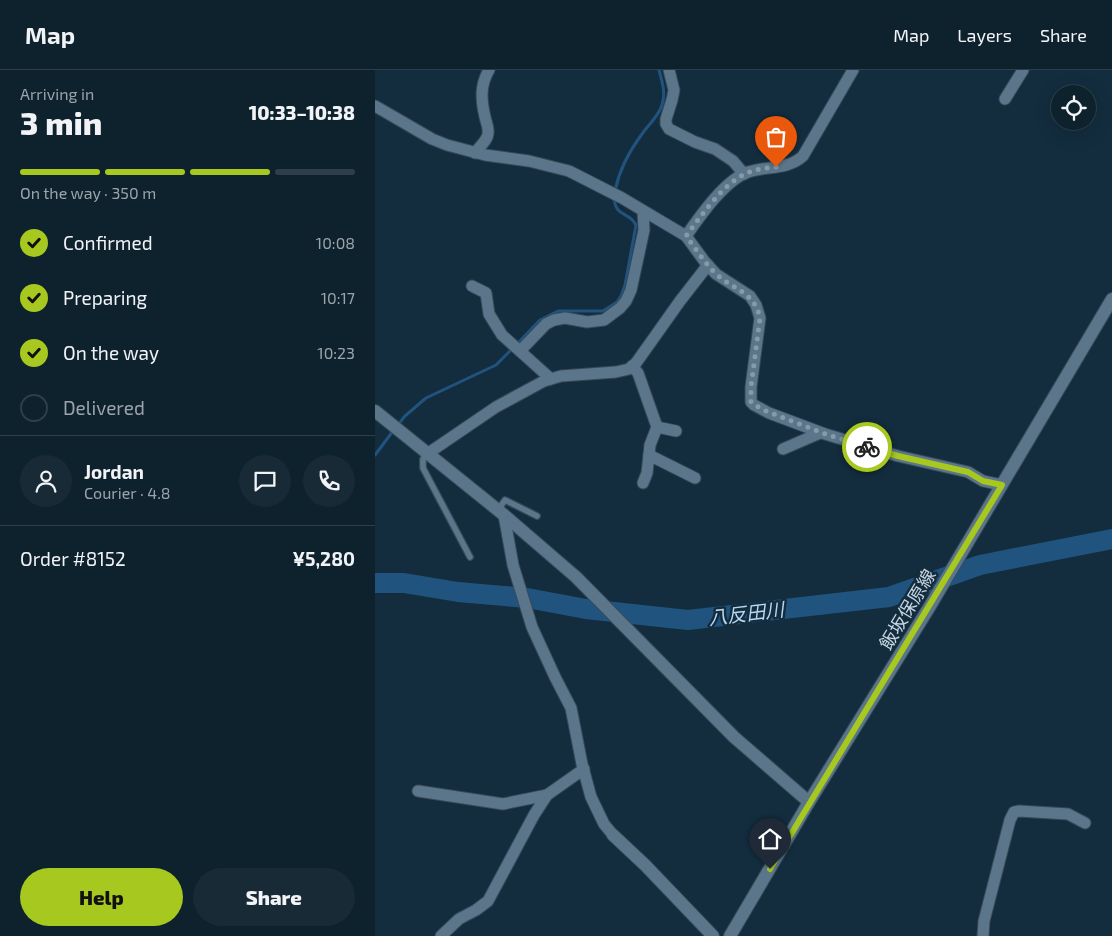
<!DOCTYPE html>
<html lang="en">
<head>
<meta charset="utf-8">
<style>
	:root { --surface:#0e222e; --page:#172a36; --text:#f1f3f6; --muted:#9ba4aa; --line:#2e3f4a; --accent:#a7c81f }
	body { margin:0; font-family:"Exo 2","Noto Sans JP",sans-serif; background:var(--page); color:var(--text); height:100vh; display:flex; flex-direction:column; font-size:19px; white-space:nowrap }
	* { box-sizing:border-box; margin:0 }
	p { font-size:16px; color:var(--muted) }
	.icon { flex:none; width:28px; height:28px; fill:none; stroke:currentColor; stroke-width:2; stroke-linecap:round; stroke-linejoin:round }
	.map { position:relative; flex:1; overflow:hidden }
	.details { display:flex; flex-direction:column; background:var(--surface); width:375px }
	.details>* { flex:none }
	.buttons { position:absolute; left:676px; top:15px; display:grid; gap:10px }
	.buttons a { display:grid; place-items:center; width:45px; height:45px; border-radius:50%; background:var(--surface); box-shadow:0 5px 20px #0002,0 0 0 1px var(--line); font-size:25px }
	.pin { position:absolute; display:grid; place-items:center; width:42px; height:42px; color:#fff; margin:-51px -21px; border-radius:50% 50% 50% 0; rotate:-45deg; box-shadow:0 0 5px #0007 }
	.pin .icon { rotate:45deg }
	.courier { position:absolute; display:grid; place-items:center; width:50px; height:50px; margin:-25px; border:4px solid #a7c81f; border-radius:50%; background:#fff; color:#222; box-shadow:0 1px 6px #0007 }
	.overview em { font-style:normal; font-weight:800 }
	.overview div { display:flex; flex-direction:column-reverse }
	.overview { display:flex; align-items:center; justify-content:space-between; height:85px; padding:0 20px }
	h1 { font-size:32px; font-weight:800; line-height:38px }
	.bar { display:grid; grid-template-columns:repeat(4,1fr); gap:8px 5px; align-content:center; height:60px; padding:0 20px }
	.bar i { height:6px; border-radius:4px; background:var(--line) }
	.bar .selected { background:var(--accent) }
	.bar p { grid-column:span 4 }
	.line { display:flex; align-items:center; gap:12px; padding:0 20px; border-top:1px solid var(--line) }
	.line div { flex:1 }
	.round { display:grid; place-items:center; flex:none; width:52px; height:52px; border-radius:26px; background:var(--page) }
	ol { padding:0 20px; list-style:none }
	li { display:flex; align-items:center; gap:15px; height:55px }
	li p { margin-inline-start:auto }
	li .icon { padding:5px; border-radius:50%; background:var(--accent); color:#111; stroke-width:4 }
	li:last-child { color:var(--muted) }
	li i { width:28px; height:28px; border:2px solid var(--line); border-radius:50% }
	.primary-button { display:flex; gap:10px; margin-top:auto; padding:10px 20px }
	.primary-button a { flex:1; height:58px; border-radius:30px; background:var(--accent); color:#111; font-size:20px; font-weight:800; line-height:58px; text-align:center }
	.primary-button a+a { background:var(--page); color:var(--text) }
	header { display:flex; align-items:center; gap:30px; box-sizing:border-box; height:70px; padding:0 25px; background:var(--surface); border-bottom:1px solid var(--line) }
	header strong { font-size:24px }
	nav { display:flex; gap:28px; margin-inline-start:auto; font-size:18px }
	main { display:flex; flex:1; min-height:0 }
	.map>svg:first-child { display:block }
	.lines { fill:none; stroke-linecap:round; stroke-linejoin:round }
	.stream { stroke:#20547e; stroke-width:3 }
	.river { stroke:#20547e; stroke-width:20 }
	.lane-casing { stroke:#374a5a; stroke-width:8 }
	.street-casing { stroke:#374a5a; stroke-width:13 }
	.secondary-casing { stroke:#374a5a; stroke-width:14 }
	.lane { stroke:#5b768b; stroke-width:5.5 }
	.street { stroke:#5b768b; stroke-width:11 }
	.secondary { stroke:#5b768b; stroke-width:12 }
	.done { stroke:#879aa8; stroke-width:5; stroke-dasharray:0 9 }
	.route { stroke:#a7c81f; stroke-width:6 }
	.labels { text-anchor:middle; dominant-baseline:central; stroke-width:5; stroke-linejoin:round; paint-order:stroke }
	.street-label { font-size:18px; fill:#c6d5e1; stroke:#132d3e }
	.water-label { font-size:19px; font-style:italic; fill:#bad7f1; stroke:#132d3e }
</style>
</head>
<body>
<header>
<strong>Map</strong>
<nav><a>Map</a><a>Layers</a><a>Share</a></nav>
</header>
<main>
<section class="details">
<div class="overview"><div><h1>3 min</h1><p>Arriving in</p></div><em>10:33–10:38</em></div>
<div class="bar"><i class="selected"></i><i class="selected"></i><i class="selected"></i><i></i><p>On the way · 350 m</p></div>
<ol>
<li><svg class="icon" aria-label="check" viewBox="0 0 24 24"><path d="M5 12l5 5 9-10"/></svg>Confirmed<p>10:08</p></li>
<li><svg class="icon" aria-label="check" viewBox="0 0 24 24"><path d="M5 12l5 5 9-10"/></svg>Preparing<p>10:17</p></li>
<li><svg class="icon" aria-label="check" viewBox="0 0 24 24"><path d="M5 12l5 5 9-10"/></svg>On the way<p>10:23</p></li>
<li><i></i>Delivered</li>
</ol>
<div class="line" style="height:90px"><a class="round"><svg class="icon" aria-label="person" viewBox="0 0 24 24"><circle cx="12" cy="8" r="4"/><path d="M4 21q1-7 8-7t8 7"/></svg></a><div><b>Jordan</b><p>Courier · 4.8</p></div><a class="round"><svg class="icon" aria-label="chat" viewBox="0 0 24 24"><path d="M4 5h16v11H9l-5 4z"/></svg></a><a class="round"><svg class="icon" aria-label="phone" viewBox="0 0 24 24"><path d="M5 4h4l2 5-3 2q2 4 5 5l2-3 5 2v4C11 20 4 13 5 4z"/></svg></a></div>
<div class="line" style="height:65px"><div>Order #8152</div><b>¥5,280</b></div>
<div class="primary-button"><a>Help</a><a>Share</a></div>
</section>
<div class="map">
<svg width="737" height="866" viewBox="0 0 737 866">
	<rect width="100%" height="100%" fill="#132d3e"/>
	<g class="lines">
		<g class="stream">
			<path d="M240,121c4,-20 15,-41 27,-57 6,-9 17,-18 20,-29 4,-12 0,-24 -3,-35"/>
			<path d="M142,274l23,-24 18,-9h45l14,-9 4,-6 4,-11 11,-60c-7,-14 -21,-7 -22,-28"/>
			<path d="M22,356l8,-10 21,-18 70,-33 17,-17"/>
			<path d="M0,385l18,-24"/>
		</g>
		<path class="river" d="M0,513h29l54,9 69,6 59,11 102,11 201,-23 91,-32 132,-26"/>
		<defs>
			<g id="lane">
				<path d="M52,384l-4,5v9l47,89"/>
				<path d="M123,440l7,-10 32,16"/>
			</g>
			<g id="street">
				<path d="M294,0l5,20 -2,10 -6,19v5l3,5 26,13 20,7 18,12 11,13"/>
				<path d="M630,29l18,-29"/>
				<path d="M0,36l57,33 15,6 38,10 44,6 40,10 53,27 64,38 19,26 11,12 34,22 6,9 4,13 -9,69v15l3,3 15,8 56,21 73,22 70,16 15,9 19,4"/>
				<path d="M100,83c4,-6 13,-13 13,-20 1,-5 -2,-11 -3,-16 -4,-17 -5,-32 4,-47"/>
				<path d="M311,166c14,-20 39,-56 62,-64 18,-6 40,-2 55,-16l50,-86"/>
				<path d="M97,216l14,7 3,21 13,21 49,44"/>
				<path d="M145,281l26,-27 8,-4 11,-2 22,4 17,-2 16,-12 6,-7 5,-11 13,-60 -1,-19"/>
				<path d="M257,296l6,7 19,54 -7,18 -1,10 46,23"/>
				<path d="M282,357l19,4"/>
				<path d="M408,379l37,-16"/>
				<path d="M52,384l69,-47 48,-26 17,-5 55,-4 13,-3 7,-6 44,-62 28,-36"/>
				<path d="M268,413l4,-10 2,-18"/>
				<path d="M129,445l9,50 19,62 23,50 16,31 11,56 9,33 13,27 9,11"/>
				<path d="M43,721l85,13 44,-9"/>
				<path d="M66,866l18,-17 17,-9 12,-9 46,-86 13,-20 37,-26"/>
				<path d="M608,866l1,-15 26,-101 4,-8 5,-1 49,3 17,9"/>
			</g>
			<g id="secondary">
				<path d="M0,341l129,104 72,62 158,160 75,65"/>
				<path d="M238,765l32,30 68,71"/>
				<path d="M355,866l79,-134 121,-196 182,-307"/>
			</g>
		</defs>
		<use href="#lane" class="lane-casing"/>
		<use href="#street" class="street-casing"/>
		<use href="#secondary" class="secondary-casing"/>
		<use href="#lane" class="lane"/>
		<use href="#street" class="street"/>
		<use href="#secondary" class="secondary"/>
	</g>
	<g class="lines">
		<path class="done" d="M401,97c-10,1 -21,2 -31,7 -22,10 -44,42 -59,62 10,13 18,26 29,37 18,17 39,18 45,45l-9,69v15l10,7 64,25 42,13"/>
		<path class="route" d="M395,799l232,-384 -19,-4 -15,-9 -70,-16 -31,-9"/>
	</g>
	<g class="labels">
		<g class="street-label">
			<text transform="translate(532 539) rotate(-59)">飯坂保原線</text>
		</g>
		<g class="water-label">
			<text transform="translate(371 543) rotate(-7)">八反田川</text>
		</g>
	</g>
</svg>
<div class="buttons">
<a><svg class="icon" aria-label="locate" viewBox="0 0 24 24"><circle cx="12" cy="12" r="6"/><path d="M12 2v4M12 18v4M2 12h4M18 12h4"/></svg></a>
</div>
<div class="pin" style="left:401px;top:97px;background:#ea580c"><svg class="icon" aria-label="bag" viewBox="0 0 24 24"><path d="M5 8h14l-1 12H6zM9 8a3 3 0 0 1 6 0"/></svg></div>
<div class="pin" style="left:395px;top:799px;background:#1f2937"><svg class="icon" aria-label="home" viewBox="0 0 24 24"><path d="M3 11l9-7 9 7M6 9v11h12V9"/></svg></div>
<div class="courier" style="left:492px;top:377px"><svg class="icon" aria-label="bike" viewBox="0 0 24 24"><circle cx="6" cy="16" r="4"/><circle cx="18" cy="16" r="4"/><path d="M6 16l4-8h5l3 8M10 8l3 8H6M13 5h3"/></svg></div>
</div>
</main>
</body>
</html>
